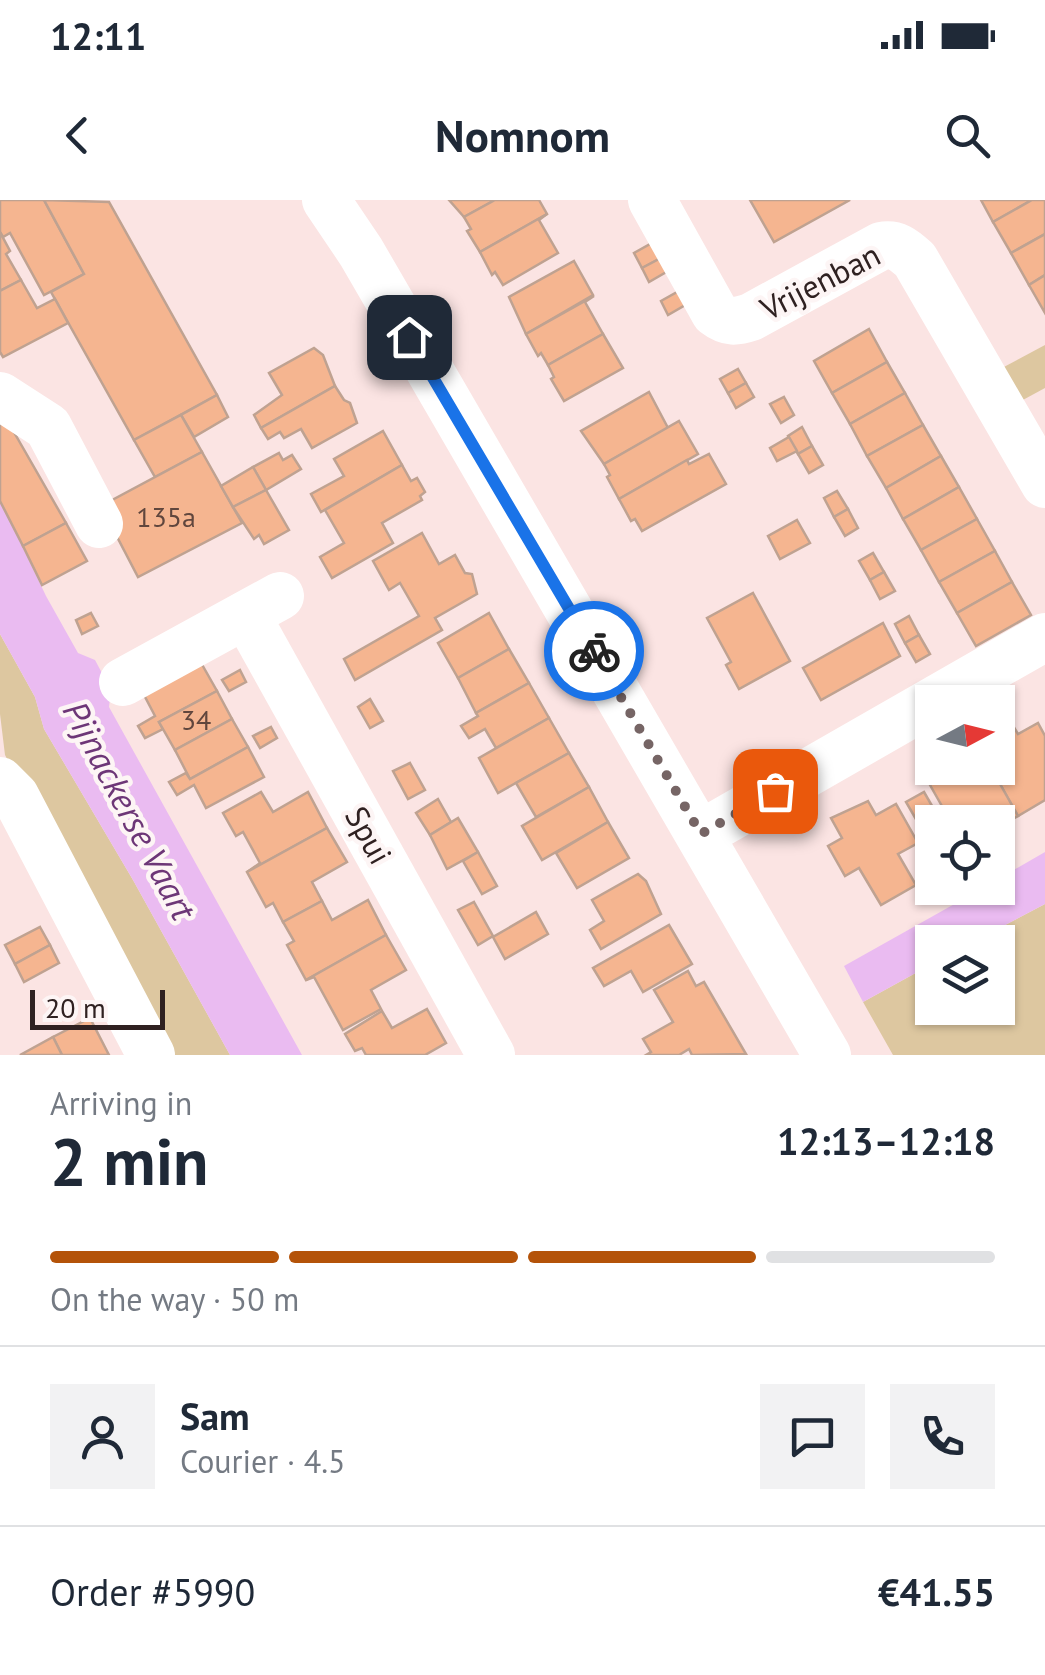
<!DOCTYPE html>
<html lang="en">
<head>
<meta charset="utf-8">
<style>
	:root { --surface:#fff; --page:#f2f2f3; --text:#1f2937; --muted:#747a83; --line:#e0e1e3; --accent:#b45309 }
	body { margin:0; font-family:"PT Sans",sans-serif; background:var(--page); color:var(--text); height:100vh; display:flex; flex-direction:column; font-size:38px; white-space:nowrap }
	* { box-sizing:border-box; margin:0 }
	p { font-size:32px; color:var(--muted) }
	.icon { flex:none; width:55px; height:55px; fill:none; stroke:currentColor; stroke-width:2; stroke-linecap:round; stroke-linejoin:round }
	.map { position:relative; height:855px; overflow:hidden }
	.drawer { display:flex; flex-direction:column; background:var(--surface); flex:1 }
	.drawer>* { flex:none }
	.needle { width:65px; rotate:83deg }
	.tools { position:absolute; left:915px; top:485px; display:grid; gap:20px }
	.tools a { display:grid; place-items:center; width:100px; height:100px; border-radius:0px; background:var(--surface); box-shadow:0 2px 8px #0004; font-size:50px }
	.scale { position:absolute; left:30px; bottom:25px; width:135px; box-sizing:border-box; padding-left:10px; border:5px solid #2f2121; border-top:0; font-size:28px; line-height:35px; white-space:nowrap; color:#2f2121; -webkit-text-stroke:8px #fdf5f5; paint-order:stroke }
	.pin { position:absolute; display:grid; place-items:center; width:85px; height:85px; color:#fff; margin:-42px; border-radius:20px; box-shadow:0 5px 15px #0006 }
	.courier { position:absolute; display:grid; place-items:center; width:100px; height:100px; margin:-50px; border:8px solid #1a73e8; border-radius:50%; background:#fff; color:#222; box-shadow:0 2px 12px #0007 }
	.headline em { font-style:normal; font-weight:700 }
	.headline div { display:flex; flex-direction:column-reverse }
	.headline { display:flex; align-items:center; justify-content:space-between; height:170px; padding:0 50px }
	h1 { font-size:65px; font-weight:700; line-height:75px }
	.bar { display:grid; grid-template-columns:repeat(4,1fr); gap:15px 10px; align-content:center; height:120px; padding:0 50px }
	.bar i { height:12px; border-radius:8px; background:var(--line) }
	.bar .selected { background:var(--accent) }
	.bar p { grid-column:span 4 }
	.line { display:flex; align-items:center; gap:25px; padding:0 50px; border-top:2px solid var(--line) }
	.line div { flex:1 }
	.round { display:grid; place-items:center; flex:none; width:105px; height:105px; border-radius:0px; background:var(--page) }
	.status { display:flex; justify-content:space-between; align-items:center; height:70px; padding:0 50px; background:var(--surface); direction:ltr }
	.status svg { height:28px; fill:currentColor }
	header { display:flex; justify-content:space-between; align-items:center; height:130px; padding:0 50px; background:var(--surface); font-size:45px; font-weight:700 }
	.map>svg:first-child { display:block }
	.green { fill:#ddc7a0 }
	.water { fill:#eabbf1 }
	.building { fill:#f5b590; stroke:#bfa291; stroke-width:2.5 }
	.lines { fill:none; stroke-linecap:round; stroke-linejoin:round }
	.minor { stroke:#fff; stroke-width:48 }
	.done { stroke:#766565; stroke-width:10; stroke-dasharray:0 18 }
	.route { stroke:#1a73e8; stroke-width:12 }
	.labels { text-anchor:middle; dominant-baseline:central; stroke-width:9; stroke-linejoin:round; paint-order:stroke }
	.number-label { font-size:28px; fill:#60463d }
	.street-label { font-size:32px; fill:#2f2121; stroke:#fdf5f5 }
	.water-label { font-size:35px; font-style:italic; fill:#6d3677; stroke:#fdf5f5 }
</style>
</head>
<body>
<div class="status"><b>12:11</b><svg viewBox="0 0 49 12"><path d="M0 12V9h3v3zM5 12V6h3v6zM10 12V3h3v9zM15 12V0h3v12zM26 1h20v11H26zM47 4h2v5h-2z"/></svg></div>
<header><svg class="icon" aria-label="back" viewBox="0 0 24 24"><path d="M15 5l-7 7 7 7"/></svg>Nomnom<svg class="icon" aria-label="search" viewBox="0 0 24 24"><circle cx="10" cy="10" r="6"/><path d="M15 15l6 6"/></svg></header>
<div class="map">
<svg width="1045" height="855" viewBox="0 0 1045 855">
	<rect width="100%" height="100%" fill="#fbe4e3"/>
	<g class="green">
		<path d="M1045,145v43l-24,13 -19,-33z"/>
		<path d="M0,434l35,63 9,32 89,151 97,175h-65l-160,-300 -5,-41z"/>
		<path d="M1045,704v151h-152l-30,-53 69,-38v44h66v-66h-25z"/>
	</g>
	<g class="water">
		<path d="M0,299l46,97 32,57 17,7 16,30 -2,17 193,348h-72l-97,-175 -89,-151 -9,-32 -35,-63z"/>
		<path d="M1045,652v52l-72,38h-41v22l-69,38 -19,-36 139,-78h15v-9z"/>
	</g>
	<g class="building">
		<path d="M0,0h44l40,74 -40,21 -34,-62 -7,4 -3,-5z"/>
		<path d="M44,0l65,2 108,193 -83,45 -83,-148 33,-18z"/>
		<path d="M449,0h46l-31,17z"/>
		<path d="M495,0h44l8,14 -67,38 -13,-21 4,-2 -7,-12z"/>
		<path d="M750,0h100l-76,42z"/>
		<path d="M981,0h51l-39,22z"/>
		<path d="M1032,0h13v34l-34,19 -18,-31z"/>
		<path d="M547,14l-8,6 19,33 -55,32 -8,-13 -3,3 -12,-23z"/>
		<path d="M0,32l10,19 -4,3 15,26 -21,11z"/>
		<path d="M1045,34v41l-16,10 -18,-32z"/>
		<path d="M652,43l9,15 -19,10 -8,-15z"/>
		<path d="M661,58l7,13 -19,11 -7,-14z"/>
		<path d="M574,61l19,34 -67,39 -17,-37z"/>
		<path d="M1045,75v38l-16,-28z"/>
		<path d="M21,80l16,28 18,-9 13,24 -65,34 -3,-5v-61z"/>
		<path d="M679,91l8,13 -19,11 -7,-14z"/>
		<path d="M594,96l-9,6 18,32 -55,31 -7,-12 -3,3 -12,-22z"/>
		<path d="M869,129l18,33 -55,31 -18,-32z"/>
		<path d="M603,134l20,34 -59,33 -13,-22 3,-2 -6,-12z"/>
		<path d="M314,148l9,7 12,31 -74,42 -7,-13 28,-20 -13,-22z"/>
		<path d="M887,162l18,31 -55,31 -18,-31z"/>
		<path d="M738,169l8,14 -18,10 -8,-14z"/>
		<path d="M746,183l8,14 -18,11 -8,-15z"/>
		<path d="M335,186l9,14 6,3 7,20 -45,25 -11,-19 -17,9 -4,-6 -12,7 -7,-11z"/>
		<path d="M649,192l19,36 -64,36 -23,-33z"/>
		<path d="M905,193l18,32 -56,31 -17,-32z"/>
		<path d="M217,195l11,22 -34,20 -13,-22z"/>
		<path d="M784,197l10,18 -13,8 -11,-19z"/>
		<path d="M181,215l21,37 -47,25 -21,-37z"/>
		<path d="M7,220l59,103 -43,23 -23,-45v-78z"/>
		<path d="M679,221l19,33 -79,45 -12,-22 3,-2 -6,-11z"/>
		<path d="M923,225l18,31 -55,32 -19,-32z"/>
		<path d="M802,227l10,19 -14,8 -10,-18z"/>
		<path d="M383,231l19,34 -81,47 -10,-18 33,-18 -10,-17z"/>
		<path d="M789,237l8,14 -20,10 -7,-13z"/>
		<path d="M812,246l11,19 -14,8 -11,-19z"/>
		<path d="M202,252l40,71 -104,54 -37,-71z"/>
		<path d="M279,253l4,7 9,-5 9,14 -35,21 -13,-23z"/>
		<path d="M709,254l17,30 -84,47 -7,-12 -4,2 -12,-22 68,-39 2,4z"/>
		<path d="M941,256l18,31 -56,32 -17,-31z"/>
		<path d="M402,265l9,16 6,-3 8,14 -5,4 2,4 -40,23 11,20 -61,35 -12,-21 24,-14 -19,-33z"/>
		<path d="M253,267l13,23 -33,17 -12,-21z"/>
		<path d="M959,287l18,32 -56,31 -18,-31z"/>
		<path d="M266,290l23,40 -25,14 -5,-9 -5,4 -21,-32z"/>
		<path d="M837,291l11,18 -14,8 -10,-19z"/>
		<path d="M848,309l10,19 -13,8 -11,-19z"/>
		<path d="M977,319l18,32 -56,31 -18,-32z"/>
		<path d="M797,320l13,23 -30,16 -12,-23z"/>
		<path d="M66,323l21,38 -45,24 -19,-39z"/>
		<path d="M422,333l17,31 16,-9 10,18 7,1 5,20 -42,24 7,12 -87,50 -11,-21 75,-43 -19,-33 -11,7 -16,-29z"/>
		<path d="M995,351l17,31 -55,31 -18,-31z"/>
		<path d="M873,353l11,19 -14,8 -11,-19z"/>
		<path d="M884,372l11,19 -15,8 -10,-19z"/>
		<path d="M1012,382l19,33 -55,31 -19,-33z"/>
		<path d="M753,393l37,68 -51,28 -13,-24 5,-3 -24,-44z"/>
		<path d="M91,413l7,13 -16,8 -6,-14z"/>
		<path d="M489,413l20,36 -51,29 -20,-35z"/>
		<path d="M909,416l10,19 -14,8 -10,-19z"/>
		<path d="M883,423l17,33 -79,44 -18,-32z"/>
		<path d="M919,435l11,19 -14,8 -11,-19z"/>
		<path d="M509,449l20,34 -53,30 -18,-35z"/>
		<path d="M200,461l17,30 -58,31 4,7 -18,9 -7,-12 17,-10 -12,-23z"/>
		<path d="M240,470l6,12 -17,9 -7,-11z"/>
		<path d="M529,483l20,35 -53,30 -11,-19 -16,9 -8,-12 17,-10 -2,-3z"/>
		<path d="M217,491l15,28 -57,31 -16,-28z"/>
		<path d="M370,499l13,22 -13,7 -12,-21z"/>
		<path d="M549,518l20,35 -71,40 -19,-35z"/>
		<path d="M232,519l16,28 -58,32 -15,-29z"/>
		<path d="M1010,521l8,13 20,-11 7,13v64l-27,16 -27,-48h7v-40z"/>
		<path d="M271,527l6,11 -17,10 -7,-12z"/>
		<path d="M248,547l16,30 -58,31 -12,-23 -17,10 -8,-13 17,-9 4,6z"/>
		<path d="M569,553l20,34 -53,30 -20,-34z"/>
		<path d="M410,563l15,27 -17,9 -15,-28z"/>
		<path d="M946,568h45l27,48 -20,11v-5h-47l-21,-37 19,-12z"/>
		<path d="M589,587l19,35 -66,38 -20,-34z"/>
		<path d="M261,592l12,20 35,-20 19,36 -80,44 13,-9 -17,-31 -7,4 -13,-23z"/>
		<path d="M924,592l11,19 -18,10 -11,-19z"/>
		<path d="M438,599l13,23 -21,13 -14,-22z"/>
		<path d="M868,601l8,14 20,-11 22,39 -20,11 18,31 -35,20 -22,-37 -14,8 -17,-30 14,-8 -11,-20z"/>
		<path d="M458,618l20,34 -31,17 -17,-34z"/>
		<path d="M608,622l21,36 -52,30 -21,-35z"/>
		<path d="M327,628l20,34 -35,20 10,19 -39,21 -10,-19 -7,4 -19,-35z"/>
		<path d="M478,652l19,34 -15,8 -19,-33z"/>
		<path d="M638,674l8,7 15,33 -60,35 -11,-19 14,-9 -12,-21z"/>
		<path d="M368,700l18,35 -80,45 -19,-35 7,-4 -11,-19 39,-21 10,19z"/>
		<path d="M474,702l19,34 -15,9 -20,-35z"/>
		<path d="M536,712l12,22 -43,25 -12,-22z"/>
		<path d="M669,725l23,39 -49,28 -12,-21 -27,15 -11,-18z"/>
		<path d="M40,727l10,18 -35,19 -10,-19z"/>
		<path d="M386,735l20,35 -35,20 10,19 -38,21 -29,-53 -8,3z"/>
		<path d="M50,745l9,18 -35,19 -9,-18z"/>
		<path d="M688,771l8,15 8,-4 42,72 -54,1 -3,-6 -10,6h-33l5,-3 -8,-13 30,-17 -19,-32z"/>
		<path d="M427,809l19,34 -21,12h-59l-4,-7 -7,3 -10,-17 37,-23 10,17z"/>
		<path d="M90,818l19,37h-47l-9,-18z"/>
		<path d="M53,837l9,18h-42z"/>
	</g>
	<g class="lines">
		<g class="minor">
			<path d="M326,0l35,52 466,803"/>
			<path d="M652,0l63,113c13,10 21,9 36,4l130,-71c15,-3 23,4 34,14l130,224"/>
			<path d="M0,196l48,31 51,97"/>
			<path d="M246,415l245,440"/>
			<path d="M123,482l157,-86"/>
			<path d="M0,581l15,15 136,259"/>
			<path d="M701,634l344,-197"/>
		</g>
	</g>
	<g class="lines">
		<path class="done" d="M594,451l107,183 74,-43"/>
		<path class="route" d="M409,137l185,314"/>
	</g>
	<g class="labels">
		<g class="number-label">
			<text x="166" y="316">135a</text>
			<text x="196" y="519">34</text>
		</g>
		<g class="street-label">
			<text transform="translate(820 81) rotate(-27)">Vrijenban</text>
			<text transform="translate(369 635) rotate(61)">Spui</text>
		</g>
		<g class="water-label">
			<text transform="translate(130 610) rotate(62)">Pijnackerse Vaart</text>
		</g>
	</g>
</svg>
<div class="tools">
<a><svg class="needle" viewBox="-14 -14 28 28"><path d="M0-13l5 13h-10z" fill="#e53935"/><path d="M0 13l5-13h-10z" fill="#747a83"/></svg></a>
<a><svg class="icon" aria-label="locate" viewBox="0 0 24 24"><circle cx="12" cy="12" r="6"/><path d="M12 2v4M12 18v4M2 12h4M18 12h4"/></svg></a>
<a><svg class="icon" aria-label="layers" viewBox="0 0 24 24"><path d="M12 4l9 5-9 5-9-5zM3 14l9 5 9-5"/></svg></a>
</div>
<div class="scale">20 m</div>
<div class="pin" style="left:775px;top:591px;background:#ea580c"><svg class="icon" aria-label="bag" viewBox="0 0 24 24"><path d="M5 8h14l-1 12H6zM9 8a3 3 0 0 1 6 0"/></svg></div>
<div class="pin" style="left:409px;top:137px;background:#1f2937"><svg class="icon" aria-label="home" viewBox="0 0 24 24"><path d="M3 11l9-7 9 7M6 9v11h12V9"/></svg></div>
<div class="courier" style="left:594px;top:451px"><svg class="icon" aria-label="bike" viewBox="0 0 24 24"><circle cx="6" cy="16" r="4"/><circle cx="18" cy="16" r="4"/><path d="M6 16l4-8h5l3 8M10 8l3 8H6M13 5h3"/></svg></div>
</div>
<section class="drawer">
<div class="headline"><div><h1>2 min</h1><p>Arriving in</p></div><em>12:13–12:18</em></div>
<div class="bar"><i class="selected"></i><i class="selected"></i><i class="selected"></i><i></i><p>On the way · 50 m</p></div>
<div class="line" style="height:180px"><a class="round"><svg class="icon" aria-label="person" viewBox="0 0 24 24"><circle cx="12" cy="8" r="4"/><path d="M4 21q1-7 8-7t8 7"/></svg></a><div><b>Sam</b><p>Courier · 4.5</p></div><a class="round"><svg class="icon" aria-label="chat" viewBox="0 0 24 24"><path d="M4 5h16v11H9l-5 4z"/></svg></a><a class="round"><svg class="icon" aria-label="phone" viewBox="0 0 24 24"><path d="M5 4h4l2 5-3 2q2 4 5 5l2-3 5 2v4C11 20 4 13 5 4z"/></svg></a></div>
<div class="line" style="height:130px"><div>Order #5990</div><b>€41.55</b></div>
</section>
</body>
</html>
